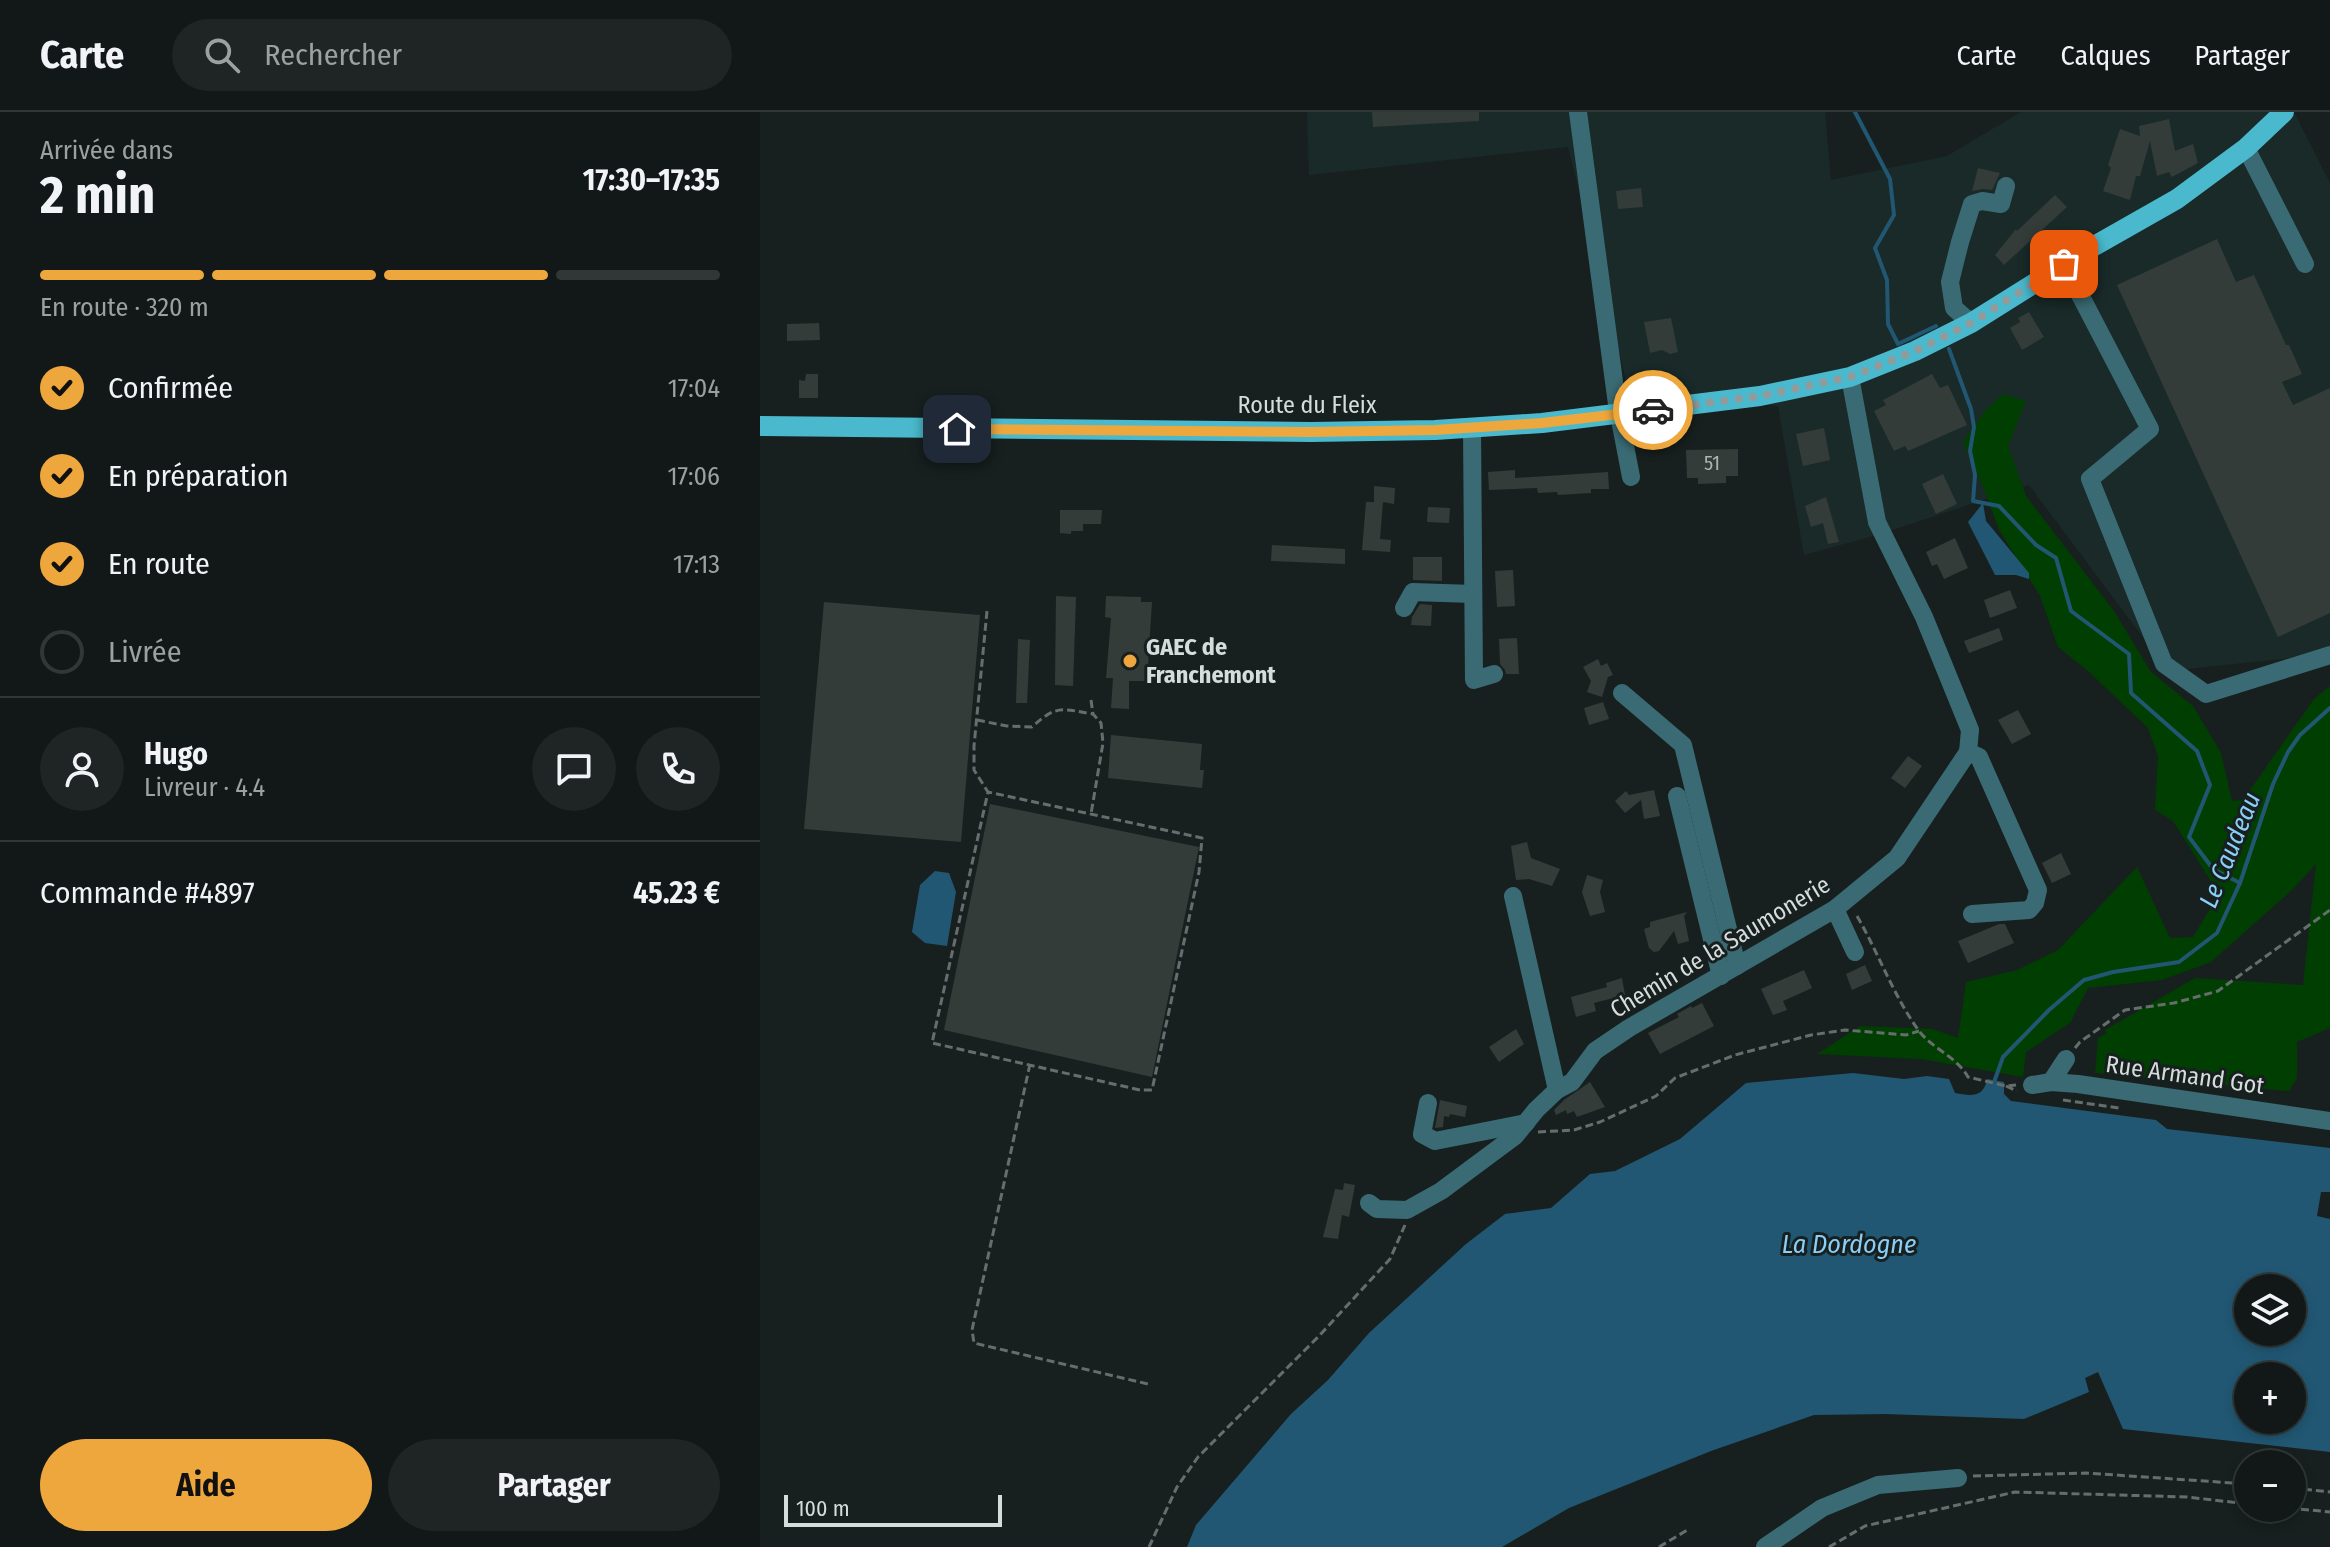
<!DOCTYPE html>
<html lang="fr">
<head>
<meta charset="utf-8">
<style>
	:root { --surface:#111817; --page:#1e2524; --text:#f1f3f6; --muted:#9ca0a1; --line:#303736; --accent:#eea73d }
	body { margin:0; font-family:"Fira Sans Condensed",sans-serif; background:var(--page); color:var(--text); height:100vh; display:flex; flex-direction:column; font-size:30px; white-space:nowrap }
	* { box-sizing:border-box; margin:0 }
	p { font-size:26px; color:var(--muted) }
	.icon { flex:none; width:44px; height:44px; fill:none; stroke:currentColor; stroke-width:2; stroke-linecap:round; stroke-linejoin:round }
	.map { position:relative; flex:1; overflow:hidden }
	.sheet { display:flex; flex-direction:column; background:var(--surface); width:760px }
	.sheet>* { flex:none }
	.tools { position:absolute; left:1474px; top:1162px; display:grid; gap:16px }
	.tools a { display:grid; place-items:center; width:72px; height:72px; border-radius:50%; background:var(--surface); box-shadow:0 4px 12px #0003,0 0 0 2px var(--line); font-size:40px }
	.scale { position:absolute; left:24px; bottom:20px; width:218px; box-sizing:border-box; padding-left:8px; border:4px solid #d6dcdc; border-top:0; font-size:22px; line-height:28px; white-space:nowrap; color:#d6dcdc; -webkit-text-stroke:6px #17201f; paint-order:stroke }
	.pin { position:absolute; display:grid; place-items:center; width:68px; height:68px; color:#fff; margin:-34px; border-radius:16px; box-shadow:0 4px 12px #0006 }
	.courier { position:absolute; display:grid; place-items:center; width:80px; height:80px; margin:-40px; border:6px solid #eea73d; border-radius:50%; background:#fff; color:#222; box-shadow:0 2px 10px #0007 }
	.overview em { font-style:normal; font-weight:700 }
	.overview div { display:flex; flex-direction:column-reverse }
	.overview { display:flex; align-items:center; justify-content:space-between; height:136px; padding:0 40px }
	h1 { font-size:52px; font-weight:700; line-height:60px }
	.bar { display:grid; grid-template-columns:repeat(4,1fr); gap:12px 8px; align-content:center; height:96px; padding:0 40px }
	.bar i { height:10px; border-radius:6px; background:var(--line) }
	.bar .active { background:var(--accent) }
	.bar p { grid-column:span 4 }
	.line { display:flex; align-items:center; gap:20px; padding:0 40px; border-top:2px solid var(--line) }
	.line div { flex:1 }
	.round { display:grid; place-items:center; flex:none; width:84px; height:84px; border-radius:42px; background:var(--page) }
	ol { padding:0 40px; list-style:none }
	li { display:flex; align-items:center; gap:24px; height:88px }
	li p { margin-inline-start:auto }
	li .icon { padding:8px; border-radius:50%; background:var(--accent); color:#111; stroke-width:4 }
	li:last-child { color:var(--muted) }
	li i { width:44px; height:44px; border:4px solid var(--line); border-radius:50% }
	.primary-button { display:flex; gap:16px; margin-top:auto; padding:16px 40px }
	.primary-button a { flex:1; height:92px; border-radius:48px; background:var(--accent); color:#111; font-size:32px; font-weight:700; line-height:92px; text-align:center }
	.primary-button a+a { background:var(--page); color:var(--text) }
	header { display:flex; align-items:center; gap:48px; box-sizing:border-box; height:112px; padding:0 40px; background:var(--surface); border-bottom:2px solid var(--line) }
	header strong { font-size:38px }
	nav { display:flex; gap:44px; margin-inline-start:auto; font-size:28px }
	.search { width:560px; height:72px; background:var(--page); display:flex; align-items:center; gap:20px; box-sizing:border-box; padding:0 28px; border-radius:44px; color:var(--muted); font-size:30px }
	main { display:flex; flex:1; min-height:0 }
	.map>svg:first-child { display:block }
	.built { fill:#192a29 }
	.green { fill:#013e01 }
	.water { fill:#215773; fill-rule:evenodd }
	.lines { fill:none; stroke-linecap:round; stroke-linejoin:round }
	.stream { stroke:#215773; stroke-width:4 }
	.building { fill:#333c38 }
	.path { stroke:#666e6d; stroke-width:3; stroke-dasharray:8 4; stroke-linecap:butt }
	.minor { stroke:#3a6b74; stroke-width:18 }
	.major { stroke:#4ab9cd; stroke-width:20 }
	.done { stroke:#939a9a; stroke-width:8; stroke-dasharray:0 14.4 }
	.route { stroke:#eea73d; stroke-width:10 }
	.poi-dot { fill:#eea73d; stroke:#17201f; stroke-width:3 }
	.labels { text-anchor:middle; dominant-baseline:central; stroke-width:6; stroke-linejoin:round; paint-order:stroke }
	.number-label { font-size:20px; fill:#adb4b3 }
	.street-label { font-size:24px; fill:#d6dcdc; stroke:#17201f }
	.poi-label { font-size:24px; font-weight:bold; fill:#d6dcdc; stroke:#17201f; text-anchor:start }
	.water-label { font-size:26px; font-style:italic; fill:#89cff7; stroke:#17201f }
</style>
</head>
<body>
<header>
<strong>Carte</strong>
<div class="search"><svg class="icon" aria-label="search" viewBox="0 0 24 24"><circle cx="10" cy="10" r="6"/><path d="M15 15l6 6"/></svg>Rechercher</div>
<nav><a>Carte</a><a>Calques</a><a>Partager</a></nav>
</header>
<main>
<section class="sheet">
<div class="overview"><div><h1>2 min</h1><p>Arrivée dans</p></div><em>17:30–17:35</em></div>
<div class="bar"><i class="active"></i><i class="active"></i><i class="active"></i><i></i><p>En route · 320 m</p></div>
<ol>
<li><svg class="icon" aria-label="check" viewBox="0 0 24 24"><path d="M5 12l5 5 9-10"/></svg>Confirmée<p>17:04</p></li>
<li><svg class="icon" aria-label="check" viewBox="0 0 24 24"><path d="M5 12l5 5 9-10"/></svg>En préparation<p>17:06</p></li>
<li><svg class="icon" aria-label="check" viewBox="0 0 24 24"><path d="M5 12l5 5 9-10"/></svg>En route<p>17:13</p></li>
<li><i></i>Livrée</li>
</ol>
<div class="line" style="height:144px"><a class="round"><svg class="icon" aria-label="person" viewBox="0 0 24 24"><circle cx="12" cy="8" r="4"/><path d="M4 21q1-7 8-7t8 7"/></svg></a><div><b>Hugo</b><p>Livreur · 4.4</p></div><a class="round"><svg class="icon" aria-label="chat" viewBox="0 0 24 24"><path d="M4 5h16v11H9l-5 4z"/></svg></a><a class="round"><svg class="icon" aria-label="phone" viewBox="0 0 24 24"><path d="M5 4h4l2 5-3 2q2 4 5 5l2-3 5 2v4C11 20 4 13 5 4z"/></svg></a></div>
<div class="line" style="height:104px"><div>Commande #4897</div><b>45.23 €</b></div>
<div class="primary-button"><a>Aide</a><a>Partager</a></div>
</section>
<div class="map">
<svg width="1570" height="1435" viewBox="0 0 1570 1435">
	<rect width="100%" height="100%" fill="#17201f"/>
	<path class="built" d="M547,0h518l6,68 116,-24 74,-44h273l36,71v468l-12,4 -150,16 -139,-186 -152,50 -73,20 -26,-149 -149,-14 -61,-245 -259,28z"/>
	<path class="green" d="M1243,282l23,7 -18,45 18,50 88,115 37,61 42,34 28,47 11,48 11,-1 71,-101 16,-13v342l-33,14v36l-8,13 -194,-18 3,-35 8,-4 -1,-4 90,-52 108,7 13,-121 -23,25 -82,73 -49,18 -74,8 -18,35 -44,29 -3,25 -102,-18 -104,-5 43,-28 73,3 25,9 8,-56 51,-12 41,-20 79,-83 33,71 23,-1 26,-43 -46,-73 -18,-11 3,-54 -10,-28 -61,-58 -29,-23 -18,-51 -41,-66 -15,-41 -21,-47 22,-31z"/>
	<g class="water">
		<path d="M1223,391l3,18 43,52v6l-13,-4h-21l-27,-53z"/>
		<path d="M175,759l14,2 7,19 -9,54 -22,-3 -13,-11 8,-47z"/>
		<path d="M1093,961l51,6 23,-3 22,3 6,14c15,3 29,5 32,-14l17,3v12l7,7 145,19 11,9 163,19v44h-9l-4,24 13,3v233l-207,-23 -25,-57 -13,6 4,14 -65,27 -138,-5 -72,1 -103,36 -142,57 -67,39h-315l9,-22 95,-111 37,-34 41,-47 97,-89 39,-30 46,-6 39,-34 25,-3 65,-32 66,-56zM1488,1176h44v44h-44zM1488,1264h44v44h-44z"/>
	</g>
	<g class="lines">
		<g class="stream">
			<path d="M1095,0l35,67 4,36 -19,33 12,32 1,44 10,20 38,-18"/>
			<path d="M1189,237l22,60 3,18 -4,24 5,24 -2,26 26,5 37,39 20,13 15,53 58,43 2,39 66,58 13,34 -21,52 24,32 27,14"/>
			<path d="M1233,973l10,-28 46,-47 35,-30 29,-8 66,-10 38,-29 23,-50 33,-99 15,-32 12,-17 30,-27"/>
		</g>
	</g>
	<g class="building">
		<path d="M612,0h107v9l-106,6z"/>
		<path d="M1409,7l6,32 18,-7 5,19 -26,14 -3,-5 -12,4 -7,-35 -10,35h-4l-6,24 -27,-9 8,-23 -3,-3 12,-36 20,7 -1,-10z"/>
		<path d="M1218,56l22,5 -8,17 -9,-1 -11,2z"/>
		<path d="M881,76l2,19 -25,2 -2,-18z"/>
		<path d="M1295,83l12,12 -63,58 -9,-10 21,-26 1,2z"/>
		<path d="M1457,127l19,43 18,-7 32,70h3l13,29 -20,8 11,23 37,-17v225l-52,24 -161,-352z"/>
		<path d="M1269,200l15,25 -22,13 -12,-22 10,-6 -2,-4z"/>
		<path d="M911,206l7,34 -8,2 -8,-4 -12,3 -6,-31z"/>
		<path d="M59,211l1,17 -33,1v-17z"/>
		<path d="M46,262h12v24h-19v-18l6,1z"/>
		<path d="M1172,262l8,14 8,-3 19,40 -59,26 -3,-5 -11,5 -20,-40 12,-6 -3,-5z"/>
		<path d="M1064,316l6,32 -27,6 -7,-32z"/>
		<path d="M978,337v27h-12v7l-28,1v-6h-11l-1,-28z"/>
		<path d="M755,358v8l93,-6 1,17h-18v4l-33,2 -1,-3 -19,1 -1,-5 -48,2 -1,-18z"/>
		<path d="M1183,362l14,30 -21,10 -14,-30z"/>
		<path d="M614,374l21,2 -1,16 -11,-2 -3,37 11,1 -1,12 -28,-2 4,-48h12h-4z"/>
		<path d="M1066,385l13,45 -11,2 -5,-21 -12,4 -6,-21z"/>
		<path d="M668,395l22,1 -1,15 -22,-1z"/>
		<path d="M300,398h42l-1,14h-18v7h-12v3l-11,-1z"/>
		<path d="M1195,426l13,30 -24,11 -7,-15 -5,2 -6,-14z"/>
		<path d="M512,433l73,4v15l-74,-3z"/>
		<path d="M653,445h29v24l-29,-1z"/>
		<path d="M753,458l2,36 -18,1 -2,-36z"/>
		<path d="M1250,478l7,18 -27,10 -6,-18z"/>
		<path d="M296,484l20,1 -3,89 -18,-1z"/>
		<path d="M346,484l35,1v5h11l-5,79h-18v28l-18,-1 2,-30h-7l5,-60 -6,-1z"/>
		<path d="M64,490l156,13 -19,227 -157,-13z"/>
		<path d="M660,492l12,1 -1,21 -20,-1 1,-8z"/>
		<path d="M1239,516l4,12 -34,13 -5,-12z"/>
		<path d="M757,526l2,36h-13l-1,-4 -5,-6 -1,-25z"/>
		<path d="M258,527l12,1 -3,63h-11z"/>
		<path d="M838,547l3,7 6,-3 6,12 -5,2 -6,20 -15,-5 4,-11 -8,-14z"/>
		<path d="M843,590l6,17 -20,6 -5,-17z"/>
		<path d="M1258,598l13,24 -19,10 -14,-24z"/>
		<path d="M351,623l91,9 -2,26h4l-2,18 -94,-10z"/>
		<path d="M1148,644l14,10 -17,22 -14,-10z"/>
		<path d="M894,678l6,26 -16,3 -3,-19 -16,13 -10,-12 11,-10 3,4z"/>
		<path d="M230,692l209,43 -47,230 -208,-47z"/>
		<path d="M767,730l4,16 29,11 -8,17 -23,-7 -13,1 -5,-34z"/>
		<path d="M1301,741l10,21 -19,9 -10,-20z"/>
		<path d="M827,763l16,5 -3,12 5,20 -15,4 -8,-24z"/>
		<path d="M927,800l-3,4 5,25 -11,3 -4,-13 -15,20 -5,1 -5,-4 -5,-19 6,-2v-5z"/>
		<path d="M1239,812h6l9,19 -46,20 -10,-22z"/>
		<path d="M1105,853l7,16 -20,9 -6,-16z"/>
		<path d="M1044,858l8,18 -29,13 4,9 -14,5 -12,-26z"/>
		<path d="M862,866l3,17 -31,8 2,8 -20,6 -5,-20 36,-10 -1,-4z"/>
		<path d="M942,891l12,23 -54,28 -12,-21 31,-16 -2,-3 14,-8 1,2z"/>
		<path d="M756,917l8,15 -25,18 -10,-15z"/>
		<path d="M830,970l15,25 -28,10 -3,-6 -7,3 -1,-4 -10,5 -2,-5 10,-10z"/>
		<path d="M680,988l27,6 -2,11 -15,-3 -1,3 -5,-1 -1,11 -8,1z"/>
		<path d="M584,1071l11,2 -6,32 -7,-2 -4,24 -15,-2 12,-48 8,1z"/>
	</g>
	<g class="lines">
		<g class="path">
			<path d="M227,499l-13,135v24l14,22 -56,251 208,47h12l47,-218 3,-34 -214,-46"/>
			<path d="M331,588l2,14 8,9 2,20 -12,71"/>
			<path d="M217,608l30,6 25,1c25,-23 30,-18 61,-13"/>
			<path d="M1097,804c22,38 36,79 62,115 14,18 38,26 49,46l38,9 10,-1"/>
			<path d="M1315,936l5,-6 45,-32 49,-7 44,-12 112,-81"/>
			<path d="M270,952l-58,266 2,13 174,41"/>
			<path d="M1246,974l11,5"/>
			<path d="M1303,988l56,8"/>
			<path d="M778,1020l36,-2 26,-8 56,-26 19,-18 60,-23 76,-20 34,-5 61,5 13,-4"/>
			<path d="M1213,1364l113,-3 162,11"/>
			<path d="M1532,1376l38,4"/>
			<path d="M1529,1396l41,4"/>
			<path d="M389,1435l28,-60 21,-30 121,-121 71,-77 15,-34"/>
			<path d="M899,1435l30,-18"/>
			<path d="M1069,1435l36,-21 150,-34 172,5 61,7"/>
		</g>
		<g class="minor">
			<path d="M818,0l39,292 14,73"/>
			<path d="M1486,36l59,116"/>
			<path d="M1304,152l86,165 -60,50 74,185 42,30 124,-39"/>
			<path d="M1211,211l-17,-15 -4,-26 10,-40 12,-38 10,-3 19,3 5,-18"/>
			<path d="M1090,265l27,145 47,95 46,113 -2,22"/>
			<path d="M712,316l2,252 20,-6"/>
			<path d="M644,496l9,-16 60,2"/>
			<path d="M862,581l61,52 54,221"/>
			<path d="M1208,640l11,5 59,133 -3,13 -6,7 -57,4"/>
			<path d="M917,684l44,180"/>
			<path d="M753,784l44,194"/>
			<path d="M1075,797l20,43"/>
			<path d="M1291,970l15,-23"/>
			<path d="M1272,973l19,-3 27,2 252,37"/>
			<path d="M668,991l-6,31 13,7 91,-18"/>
			<path d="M609,1091l8,6 30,1 34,-19 74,-55 21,-26 21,-20 15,-8 23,-31 34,-23 206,-119 62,-51 71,-106"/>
			<path d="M1005,1435l57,-39 56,-23 80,-7"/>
		</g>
		<path class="major" d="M0,314l551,6 124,-2 107,-7 218,-27 90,-19 65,-26 56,-28 118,-74 88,-50 69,-51 38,-36"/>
	</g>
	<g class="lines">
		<path class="done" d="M893,298l107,-14 90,-19 65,-26 56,-28 93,-59"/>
		<path class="route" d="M197,317l354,3 124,-2 107,-7 111,-13"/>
	</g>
	<circle class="poi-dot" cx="370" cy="549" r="8"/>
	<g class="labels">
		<g class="number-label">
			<text x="952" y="351">51</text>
		</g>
		<g class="street-label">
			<text x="547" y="293">Route du Fleix</text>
			<text transform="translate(960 835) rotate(-31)">Chemin de la Saumonerie</text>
			<text transform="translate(1425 963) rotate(8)">Rue Armand Got</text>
		</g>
		<g class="poi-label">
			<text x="386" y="535">GAEC de<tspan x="386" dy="28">Franchemont</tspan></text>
		</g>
		<g class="water-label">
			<text transform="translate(1470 738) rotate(-68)">Le Caudeau</text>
			<text x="1089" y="1132">La Dordogne</text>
		</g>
	</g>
</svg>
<div class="tools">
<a><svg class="icon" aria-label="layers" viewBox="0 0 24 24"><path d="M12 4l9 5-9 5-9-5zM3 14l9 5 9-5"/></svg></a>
<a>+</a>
<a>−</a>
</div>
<div class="scale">100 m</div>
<div class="pin" style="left:1304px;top:152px;background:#ea580c"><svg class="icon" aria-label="bag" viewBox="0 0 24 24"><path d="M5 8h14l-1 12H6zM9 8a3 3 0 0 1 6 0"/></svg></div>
<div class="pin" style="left:197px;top:317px;background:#1f2937"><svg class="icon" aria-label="home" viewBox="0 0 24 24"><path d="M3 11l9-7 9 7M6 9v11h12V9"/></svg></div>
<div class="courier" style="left:893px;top:298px"><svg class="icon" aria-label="car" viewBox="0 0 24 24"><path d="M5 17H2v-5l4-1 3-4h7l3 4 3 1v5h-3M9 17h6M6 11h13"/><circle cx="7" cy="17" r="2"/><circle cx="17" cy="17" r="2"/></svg></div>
</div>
</main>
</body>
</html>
